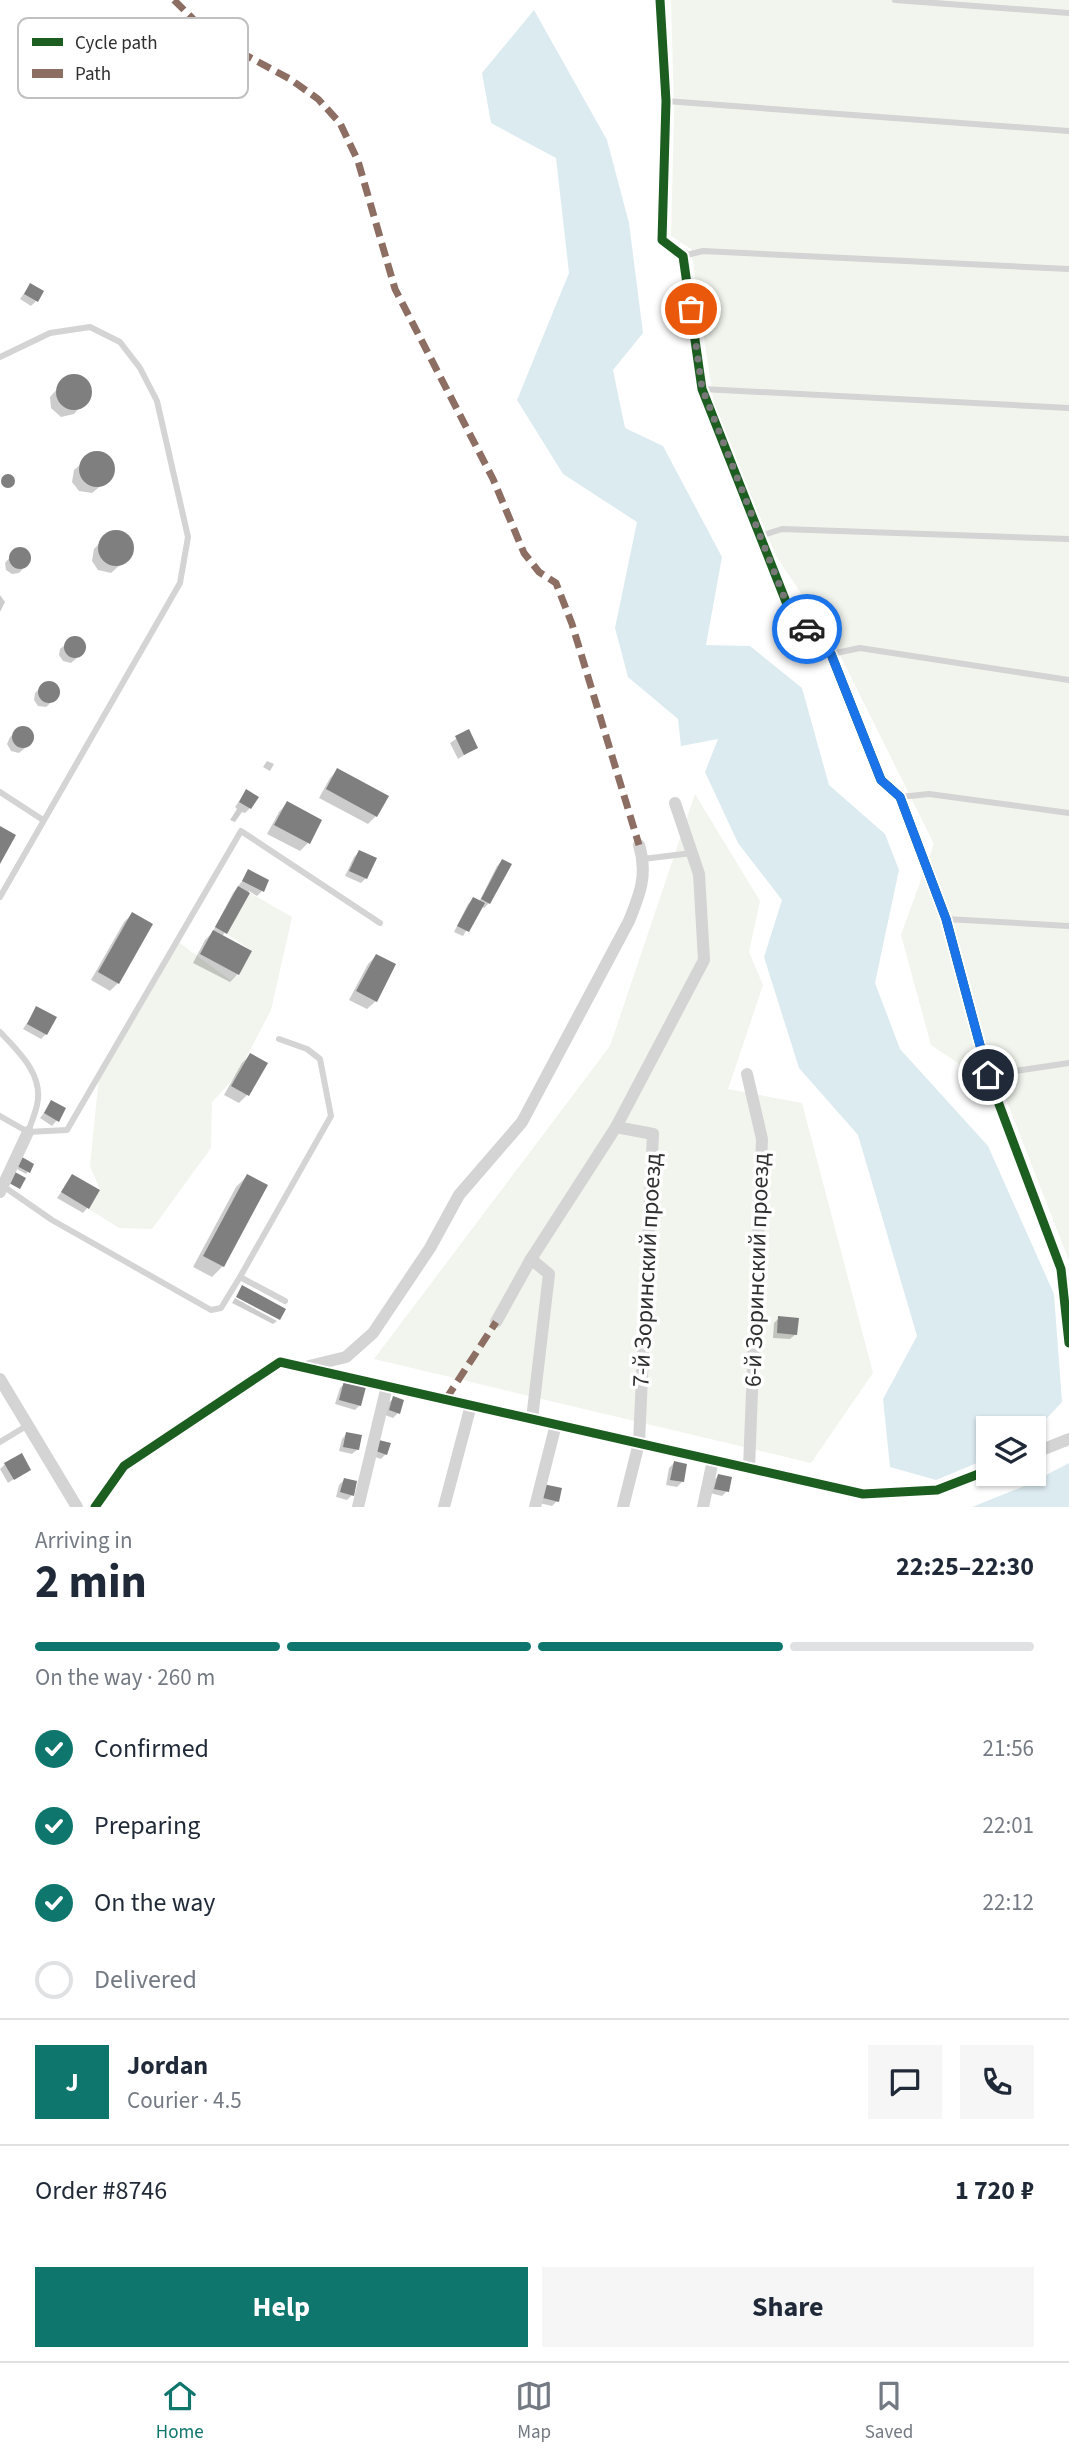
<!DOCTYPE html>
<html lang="en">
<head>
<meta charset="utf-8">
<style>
	:root { --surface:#fff; --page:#f6f6f7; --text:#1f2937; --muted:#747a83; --line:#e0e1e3; --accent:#0f766e }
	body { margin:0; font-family:"Source Sans 3",sans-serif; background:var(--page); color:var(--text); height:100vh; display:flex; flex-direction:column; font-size:26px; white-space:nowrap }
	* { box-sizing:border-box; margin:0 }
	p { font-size:23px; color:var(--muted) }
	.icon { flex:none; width:38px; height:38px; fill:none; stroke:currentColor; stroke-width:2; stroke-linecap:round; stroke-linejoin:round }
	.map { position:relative; height:1507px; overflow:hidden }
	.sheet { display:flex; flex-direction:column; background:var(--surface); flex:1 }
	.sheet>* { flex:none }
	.fabs { position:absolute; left:976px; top:1416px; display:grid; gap:14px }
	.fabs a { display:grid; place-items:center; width:70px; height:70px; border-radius:0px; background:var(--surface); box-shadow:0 2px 5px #0004; font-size:35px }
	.pin { position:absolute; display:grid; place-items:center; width:60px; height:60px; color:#fff; margin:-30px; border:4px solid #fff; border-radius:50%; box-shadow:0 2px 7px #0007 }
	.courier { position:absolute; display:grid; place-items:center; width:70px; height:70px; margin:-35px; border:5px solid #1a73e8; border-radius:50%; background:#fff; color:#222; box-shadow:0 2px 9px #0007 }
	.head em { font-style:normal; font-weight:700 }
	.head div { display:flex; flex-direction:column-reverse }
	.head { display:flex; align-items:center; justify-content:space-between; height:119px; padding:0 35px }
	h1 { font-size:46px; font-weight:700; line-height:52px }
	.bar { display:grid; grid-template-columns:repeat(4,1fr); gap:10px 7px; align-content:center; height:84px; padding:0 35px }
	.bar i { height:9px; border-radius:5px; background:var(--line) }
	.bar .on { background:var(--accent) }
	.bar p { grid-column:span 4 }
	.line { display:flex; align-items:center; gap:18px; padding:0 35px; border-top:2px solid var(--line) }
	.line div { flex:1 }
	.round { display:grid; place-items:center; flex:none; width:74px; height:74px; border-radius:0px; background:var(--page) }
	ol { padding:0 35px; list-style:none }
	li { display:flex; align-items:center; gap:21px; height:77px }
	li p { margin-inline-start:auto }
	li .icon { padding:7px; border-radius:50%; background:var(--accent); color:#fff; stroke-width:4 }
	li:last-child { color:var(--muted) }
	li i { width:38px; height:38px; border:4px solid var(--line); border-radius:50% }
	.primary-button { display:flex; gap:14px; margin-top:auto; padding:14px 35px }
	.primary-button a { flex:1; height:80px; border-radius:0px; background:var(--accent); color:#fff; font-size:28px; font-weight:700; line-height:80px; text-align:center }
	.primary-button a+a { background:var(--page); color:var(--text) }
	.menu { display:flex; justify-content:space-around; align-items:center; height:98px; border-top:2px solid var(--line); background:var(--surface); font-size:19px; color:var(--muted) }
	.menu a { display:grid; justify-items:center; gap:4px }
	.menu .on { color:var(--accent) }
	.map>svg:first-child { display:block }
	.green { fill:#f2f5ed }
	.water { fill:#dcebf0 }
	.shadow { fill:#0003 }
	.building { fill:#7f7f7f }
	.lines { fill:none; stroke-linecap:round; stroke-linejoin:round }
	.service { stroke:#d4d4d4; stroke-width:6 }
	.minor { stroke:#d4d4d4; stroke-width:12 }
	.quiet { stroke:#8d6e63; stroke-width:7; stroke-dasharray:14 7; stroke-linecap:butt }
	.cycleway-casing { stroke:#fff; stroke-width:13 }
	.cycleway { stroke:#1b5e20; stroke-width:9 }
	.done { stroke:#787878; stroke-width:7; stroke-dasharray:0 12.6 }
	.route { stroke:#1a73e8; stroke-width:9 }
	.labels { text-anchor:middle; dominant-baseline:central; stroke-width:7; stroke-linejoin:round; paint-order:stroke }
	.street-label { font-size:24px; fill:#303030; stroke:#fff }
	.key { fill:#fff; stroke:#c1c1c1; stroke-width:2 }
	.key-label { font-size:19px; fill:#303030 }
</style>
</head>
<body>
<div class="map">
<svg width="1069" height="1507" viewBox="0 0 1069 1507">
	<rect width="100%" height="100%" fill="#fff"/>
	<g class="green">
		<path d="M671,0h398v1261l-65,-167 -73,-49 -30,-110 33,-91 -102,-205 -56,-83 -62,-150 -23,-157 -20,-13 3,-124z"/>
		<path d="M695,794l65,107 -11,51 14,33 -35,104 74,14 71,270 -62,90 -437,-104 236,-313z"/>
		<path d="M250,893l42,24 -21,93 -34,65 -25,27 -1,46 -59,81 -33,-1 -30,-19 11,-19 -10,-24 9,-90 78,-135 53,39 9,-5 13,-24 -25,-17z"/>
	</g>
	<g class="water">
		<path d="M534,10l73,130 22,83 14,110 -30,37 12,58 38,18 59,111 -16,88 44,1 52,42 27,97 56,49 14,36 -24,113 25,66 88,97 66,148 8,108 -28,30v-4h-45v30l-53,22 -46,-13 -7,-68 34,-63 -59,-201 -59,-67 -35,-111 18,-57 -44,-57 -33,-71 13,-33 -37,7 -3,-27 -50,-42 -13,-49 22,-106 -74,-48 -46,-74 52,-127 -13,-115 -65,-35 -9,-50z"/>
		<path d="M1069,1463v44h-97l55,-22z"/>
	</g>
	<g class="shadow">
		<path d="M30,285l6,16 -5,5 -11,-7z"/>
		<path d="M77,377l10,6 3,11 -16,20 -13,3 -10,-9 -1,-11 17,-19z"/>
		<path d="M93,454l13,2 6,9 -2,13 -18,15 -13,-2 -7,-9 2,-12z"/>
		<circle cx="7" cy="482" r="5.5"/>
		<path d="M115,532l10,3 7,9 -3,13 -18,16 -13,-3 -6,-9 2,-12 13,-14z"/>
		<path d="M23,549l5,4 2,8 -11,12 -7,1 -6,-4 -1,-7 11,-13z"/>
		<path d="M0,595l5,7 -5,10z"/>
		<path d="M73,638l7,1 4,6 -1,8 -12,10 -8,-2 -4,-6 1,-6z"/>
		<path d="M47,682l8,2 4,5 -2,8 -11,10 -8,-1 -4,-6 1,-7z"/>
		<path d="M22,728l6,1 4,6 -1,8 -12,10 -8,-2 -4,-7 3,-7z"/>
		<path d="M468,731l8,16 -18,12 -8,-16z"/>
		<path d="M267,761l7,3 -4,7 -7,-4z"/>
		<path d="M338,770l38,46 -8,8 -49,-26 11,-20z"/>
		<path d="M246,791l4,17 -5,5 -3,-1 -7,10 -5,-2 7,-11 -2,-2z"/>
		<path d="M287,803l33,18 -12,22 -8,8 -33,-17 12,-22z"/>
		<path d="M359,852l7,26 -5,5 -16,-7 9,-19z"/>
		<path d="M502,861l-13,42 -5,5 -3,-2 -18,30 -9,-4 14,-28 5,-5 6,3 18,-36z"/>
		<path d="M249,872l13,19 -5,5 -8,-5 -27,46 16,37 -8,8 -37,-19 12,-23 7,-7 21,-40z"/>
		<path d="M132,914l-14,69 -8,8 -19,-11 33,-58z"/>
		<path d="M376,956v45l-9,8 -18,-9 19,-36z"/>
		<path d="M37,1008l9,26 -5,5 -18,-10z"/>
		<path d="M250,1055l15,9 -18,31 -8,8 -15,-8 18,-32z"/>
		<path d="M52,1102l5,18 -5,6 -12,-8z"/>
		<path d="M22,1160l6,12 -2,2 -9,-5z"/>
		<path d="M72,1176l16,31 -5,6 -26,-15z"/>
		<path d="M247,1176l-24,90 -11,11 -19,-10 43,-80z"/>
		<path d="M235,1298l42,23 -4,3 -41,-21z"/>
		<path d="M779,1318l17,16 -6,5 -17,-1 1,-15z"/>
		<path d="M345,1383l15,22 -5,5 -20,-6 5,-16z"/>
		<path d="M394,1398l4,15 -5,5 -8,-3 3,-12z"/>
		<path d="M347,1433l11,16 -6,5 -13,-3 3,-12z"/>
		<path d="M374,1447l12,7 -5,5 -9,-3z"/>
		<path d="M674,1463l8,19 -5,5 -11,-2 3,-17z"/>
		<path d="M5,1464l24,5 -21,14 -8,-14z"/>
		<path d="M718,1476l9,15 -5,5 -12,-3 3,-12z"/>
		<path d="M344,1480l8,15 -5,5 -11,-3 3,-12z"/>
		<path d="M538,1491l19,10 -5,5 -17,-4z"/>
	</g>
	<g class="building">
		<path d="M30,283l14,8 -6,11 -14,-8z"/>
		<circle cx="74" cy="392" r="18"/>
		<circle cx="97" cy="469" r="18"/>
		<circle cx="8" cy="481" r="7"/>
		<circle cx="116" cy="548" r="18"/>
		<circle cx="20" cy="558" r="11"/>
		<circle cx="75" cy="647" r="11"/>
		<circle cx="49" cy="692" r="11"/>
		<circle cx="23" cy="737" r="11"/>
		<path d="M469,729l9,19 -14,7 -9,-19z"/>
		<path d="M337,768l52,28 -12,21 -51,-28z"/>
		<path d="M246,789l13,8 -8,12 -12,-7z"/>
		<path d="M287,801l35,19 -12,24 -36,-19z"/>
		<path d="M0,826l16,9 -16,29z"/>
		<path d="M359,850l18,8 -10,21 -18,-8z"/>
		<path d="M502,859l10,5 -22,40 -9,-5z"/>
		<path d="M248,869l21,11 -5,12 -22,-11z"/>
		<path d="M238,886l12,7 -23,41 -12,-7z"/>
		<path d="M473,897l12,6 -16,29 -12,-6z"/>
		<path d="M132,912l21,12 -34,60 -21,-12z"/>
		<path d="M213,930l39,21 -13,24 -39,-21z"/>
		<path d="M376,954l20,10 -19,38 -21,-11z"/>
		<path d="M36,1006l21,11 -10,18 -20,-11z"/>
		<path d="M250,1053l18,10 -19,33 -18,-10z"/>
		<path d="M51,1100l15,8 -7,14 -15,-9z"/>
		<path d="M22,1157l12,7 -4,9 -13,-7z"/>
		<path d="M15,1172l11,6 -6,11 -11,-6z"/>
		<path d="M72,1174l28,16 -11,19 -28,-17z"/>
		<path d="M247,1174l21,11 -44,82 -21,-11z"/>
		<path d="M242,1285l44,24 -6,11 -44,-23z"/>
		<path d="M778,1316l21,2 -2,17 -20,-2z"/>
		<path d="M344,1381l22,6 -5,19 -22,-6z"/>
		<path d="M393,1396l11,4 -4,14 -11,-4z"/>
		<path d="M346,1432l16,3 -3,15 -16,-3z"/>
		<path d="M379,1440l12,3 -4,12 -11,-4z"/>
		<path d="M22,1453l9,17 -17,10 -10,-17z"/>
		<path d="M674,1461l13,3 -3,18 -14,-2z"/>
		<path d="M718,1474l14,3 -3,15 -15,-3z"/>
		<path d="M344,1478l13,3 -3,15 -14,-4z"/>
		<path d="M543,1484l19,4 -3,14 -20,-5z"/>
	</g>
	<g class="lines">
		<g class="service">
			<path d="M895,0l174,13"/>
			<path d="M666,101l403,30"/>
			<path d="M683,256l20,-5 366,18"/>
			<path d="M0,357l50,-24 40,-6 30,15 20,26 17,33 31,136 -8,46 -180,314"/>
			<path d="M702,389l367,19"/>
			<path d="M760,536l22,-7 287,10"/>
			<path d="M831,654l29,-6 209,32"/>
			<path d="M0,792l43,28"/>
			<path d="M900,797l29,-3 140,19"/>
			<path d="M643,859l49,-6"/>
			<path d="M946,919l123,7"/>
			<path d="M0,1032c19,20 44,43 37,73 -2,9 -6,19 -9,27"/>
			<path d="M988,1075l81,-12"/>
			<path d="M0,1116l28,16 39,-2 174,-299 139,92"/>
			<path d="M3,1186l49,34 159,90 10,-2 19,-31 45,24"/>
			<path d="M240,1277l91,-161 -11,-57 -13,-10 -28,-10"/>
			<path d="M0,1442l28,-17"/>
		</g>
		<g class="minor">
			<path d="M660,0l6,101 -4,139 21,16 19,133 88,223 41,42 50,126 19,17 46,122 42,156 73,194 8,74"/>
			<path d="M747,1074l15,65 -13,329"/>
			<path d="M616,1127l37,7 -14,309 -16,64"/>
			<path d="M0,1192l28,-60"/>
			<path d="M531,1259l18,15 -17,145"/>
			<path d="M496,1322l35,-63 85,-132 88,-167 -5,-86 -24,-71"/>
			<path d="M309,1366l37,-9 27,-24 57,-85 29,-53 63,-73 107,-201c11,-27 19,-47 10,-76"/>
			<path d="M0,1379l77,128"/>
			<path d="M1034,1453l35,-14"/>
			<path d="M95,1507l29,-41 156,-104 583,132 74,-4 52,-20"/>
			<path d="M358,1507l29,-121"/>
			<path d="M444,1507l27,-102"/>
			<path d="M535,1507l21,-83"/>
			<path d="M703,1507l10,-47"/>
		</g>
		<g class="quiet">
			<path d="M174,0l24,24 25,19 67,36 28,20 22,24 18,38 37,128 98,190 31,74 15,19 17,11 16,41 67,221"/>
			<path d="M446,1399l50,-77"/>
		</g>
		<defs>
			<g id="cycleway">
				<path d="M660,0l6,101 -4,139 21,16 19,133 88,223 41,42 50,126 19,17 46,122 42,156 73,194 8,74"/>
				<path d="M95,1507l29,-41 156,-104 583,132 74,-4 52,-20"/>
			</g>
		</defs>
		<use href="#cycleway" class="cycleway-casing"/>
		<use href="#cycleway" class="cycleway"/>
	</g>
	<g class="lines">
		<path class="done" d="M691,309l11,79 88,224 17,17"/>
		<path class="route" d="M807,629l24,25 50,126 19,17 46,122 42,156"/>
	</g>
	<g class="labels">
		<g class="street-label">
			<text transform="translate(647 1270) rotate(-87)">7-й Зоринский проезд</text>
			<text transform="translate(757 1270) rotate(-88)">6-й Зоринский проезд</text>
		</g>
	</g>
	<rect x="18" y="18" width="230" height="80" rx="10" class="key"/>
	<rect x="32" y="38" width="31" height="8" fill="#1b5e20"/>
	<rect x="32" y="69" width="31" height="9" fill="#8d6e63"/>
	<g class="key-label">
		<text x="75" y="49">Cycle path</text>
		<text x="75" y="80">Path</text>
	</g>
</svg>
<div class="fabs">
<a><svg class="icon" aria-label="layers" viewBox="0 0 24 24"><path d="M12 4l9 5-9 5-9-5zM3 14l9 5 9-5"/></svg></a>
</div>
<div class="pin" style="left:691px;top:309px;background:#ea580c"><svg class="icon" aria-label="bag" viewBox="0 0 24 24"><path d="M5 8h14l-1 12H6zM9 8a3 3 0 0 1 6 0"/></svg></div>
<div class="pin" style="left:988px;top:1075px;background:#1f2937"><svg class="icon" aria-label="home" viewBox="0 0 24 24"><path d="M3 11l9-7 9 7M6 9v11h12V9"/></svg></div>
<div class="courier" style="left:807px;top:629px"><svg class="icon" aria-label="car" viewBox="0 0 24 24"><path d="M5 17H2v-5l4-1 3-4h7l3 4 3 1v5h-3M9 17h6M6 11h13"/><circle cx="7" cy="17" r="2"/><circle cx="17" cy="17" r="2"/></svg></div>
</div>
<section class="sheet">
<div class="head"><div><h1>2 min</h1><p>Arriving in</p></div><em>22:25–22:30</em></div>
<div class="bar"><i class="on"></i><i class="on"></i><i class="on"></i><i></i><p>On the way · 260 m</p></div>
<ol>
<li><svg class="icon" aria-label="check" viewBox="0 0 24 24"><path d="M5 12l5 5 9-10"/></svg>Confirmed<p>21:56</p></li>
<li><svg class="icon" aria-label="check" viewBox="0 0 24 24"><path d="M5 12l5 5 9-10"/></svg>Preparing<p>22:01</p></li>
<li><svg class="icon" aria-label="check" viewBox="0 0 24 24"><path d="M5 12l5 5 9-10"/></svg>On the way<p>22:12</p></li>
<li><i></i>Delivered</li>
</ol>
<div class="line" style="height:126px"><b class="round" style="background:var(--accent);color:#fff">J</b><div><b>Jordan</b><p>Courier · 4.5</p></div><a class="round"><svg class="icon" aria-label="chat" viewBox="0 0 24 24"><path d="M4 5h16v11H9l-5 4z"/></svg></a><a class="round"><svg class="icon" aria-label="phone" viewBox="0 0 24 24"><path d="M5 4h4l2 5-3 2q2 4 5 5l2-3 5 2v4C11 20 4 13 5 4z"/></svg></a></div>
<div class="line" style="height:91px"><div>Order #8746</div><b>1 720 ₽</b></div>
<div class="primary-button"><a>Help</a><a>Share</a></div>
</section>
<nav class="menu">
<a class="on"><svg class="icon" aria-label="home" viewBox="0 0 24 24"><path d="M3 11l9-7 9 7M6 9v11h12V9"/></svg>Home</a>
<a><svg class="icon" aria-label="map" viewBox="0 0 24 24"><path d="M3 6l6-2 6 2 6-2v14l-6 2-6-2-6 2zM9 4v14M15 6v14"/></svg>Map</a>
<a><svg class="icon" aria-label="saved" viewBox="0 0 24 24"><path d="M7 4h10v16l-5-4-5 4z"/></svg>Saved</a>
</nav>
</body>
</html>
